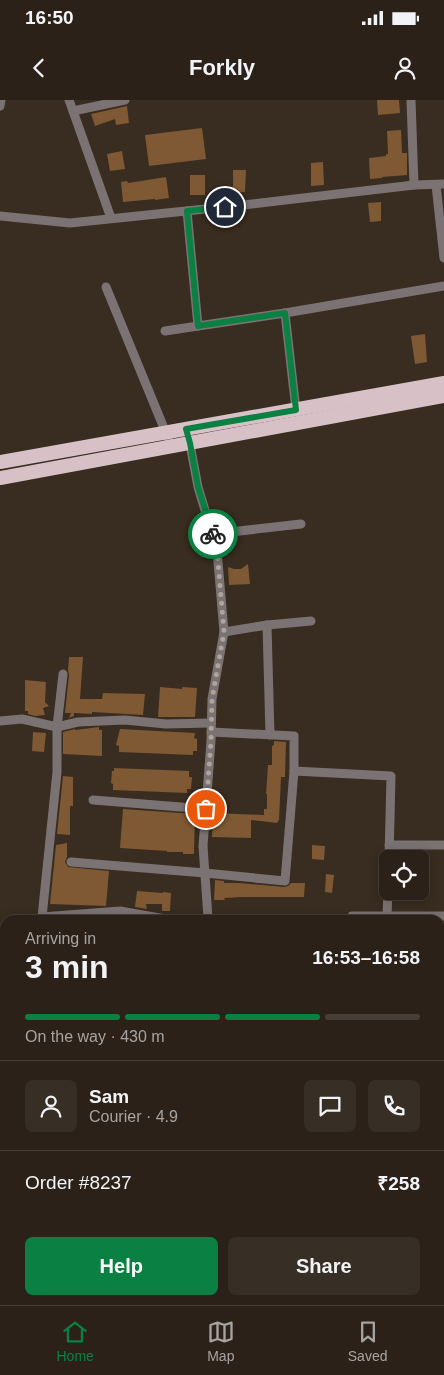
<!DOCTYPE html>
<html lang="en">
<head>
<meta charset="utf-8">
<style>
	:root { --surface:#2b2118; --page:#372e25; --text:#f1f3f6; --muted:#a6a3a2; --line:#473e37; --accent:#0b8043 }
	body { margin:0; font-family:Helvetica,sans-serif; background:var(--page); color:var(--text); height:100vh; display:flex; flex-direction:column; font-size:19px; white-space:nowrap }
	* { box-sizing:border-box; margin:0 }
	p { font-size:16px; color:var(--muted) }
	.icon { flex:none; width:28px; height:28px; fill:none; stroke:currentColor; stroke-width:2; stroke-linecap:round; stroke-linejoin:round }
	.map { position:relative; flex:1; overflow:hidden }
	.drawer { position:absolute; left:0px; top:815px; width:445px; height:390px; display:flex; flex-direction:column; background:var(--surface); border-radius:15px 15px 0 0; box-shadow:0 2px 12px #0003,0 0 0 1px var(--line) }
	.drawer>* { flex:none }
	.controls { position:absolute; left:379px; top:750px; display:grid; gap:10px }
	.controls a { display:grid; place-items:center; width:50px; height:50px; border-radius:8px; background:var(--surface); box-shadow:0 2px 12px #0003,0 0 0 1px var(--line); font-size:25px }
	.pin { position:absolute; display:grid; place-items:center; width:42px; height:42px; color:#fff; margin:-21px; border:2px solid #fff; border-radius:50%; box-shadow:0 1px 5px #0007 }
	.courier { position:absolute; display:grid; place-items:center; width:50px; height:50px; margin:-25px; border:4px solid #0b8043; border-radius:50%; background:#fff; color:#222; box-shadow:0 1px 6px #0007 }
	.overview em { font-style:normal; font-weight:800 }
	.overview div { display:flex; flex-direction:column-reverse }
	.overview { display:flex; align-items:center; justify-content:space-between; height:85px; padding:0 25px }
	h1 { font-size:32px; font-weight:800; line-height:38px }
	.bar { display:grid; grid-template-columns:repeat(4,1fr); gap:8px 5px; align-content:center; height:60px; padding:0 25px }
	.bar i { height:6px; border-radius:4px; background:var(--line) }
	.bar .current { background:var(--accent) }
	.bar p { grid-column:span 4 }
	.line { display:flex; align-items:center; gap:12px; padding:0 25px; border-top:1px solid var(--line) }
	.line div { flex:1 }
	.round { display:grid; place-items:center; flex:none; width:52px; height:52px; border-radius:8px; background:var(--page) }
	.button { display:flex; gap:10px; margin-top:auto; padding:10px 25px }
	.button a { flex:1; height:58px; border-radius:8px; background:var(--accent); color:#fff; font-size:20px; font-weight:800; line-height:58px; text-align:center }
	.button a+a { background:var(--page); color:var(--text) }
	.status { display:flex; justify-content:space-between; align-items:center; height:35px; padding:0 25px; background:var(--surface); direction:ltr }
	.status svg { height:14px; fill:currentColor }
	header { display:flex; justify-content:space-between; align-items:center; height:65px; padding:0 25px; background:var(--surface); font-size:22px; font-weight:800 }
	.dock { display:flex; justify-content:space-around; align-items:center; height:70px; border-top:1px solid var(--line); background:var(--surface); font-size:14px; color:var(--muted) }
	.dock a { display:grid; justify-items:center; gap:2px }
	.dock .current { color:var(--accent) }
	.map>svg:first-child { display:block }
	.building { fill:#7e5933 }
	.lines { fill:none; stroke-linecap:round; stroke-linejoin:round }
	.minor { stroke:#7b7274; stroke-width:9 }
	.trunk { stroke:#d7c1c6; stroke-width:14 }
	.done { stroke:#aea49b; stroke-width:5; stroke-dasharray:0 9 }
	.route { stroke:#0b8043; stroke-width:6 }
</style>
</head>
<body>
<div class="status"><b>16:50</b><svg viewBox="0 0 49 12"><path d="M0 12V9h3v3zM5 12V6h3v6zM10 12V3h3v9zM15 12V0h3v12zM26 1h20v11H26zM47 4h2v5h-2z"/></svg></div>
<header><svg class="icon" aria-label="back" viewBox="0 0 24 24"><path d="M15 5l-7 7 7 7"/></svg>Forkly<svg class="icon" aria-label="person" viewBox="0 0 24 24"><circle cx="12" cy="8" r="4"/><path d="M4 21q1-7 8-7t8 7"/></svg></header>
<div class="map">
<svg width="444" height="1205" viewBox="0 0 444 1205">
	<rect width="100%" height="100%" fill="#392c20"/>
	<g class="building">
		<path d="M377,0h22l1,13 -22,2z"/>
		<path d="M127,6l2,17 -13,2 -1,-6 -20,7 -4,-12z"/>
		<path d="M202,28l4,31 -57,7 -4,-31z"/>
		<path d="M401,30l1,23h5v22l-25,2v1l-12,1 -1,-21 17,-2v-2h2l-1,-23z"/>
		<path d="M122,51l3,18 -15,2 -3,-17z"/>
		<path d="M323,62l1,23 -13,1v-23z"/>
		<path d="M233,70h13l-1,22h-12z"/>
		<rect x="190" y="75" width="15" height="20"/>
		<path d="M166,77l3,21 -14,2v-1l-32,3 -2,-20 6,-1 1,2z"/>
		<path d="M381,102v19l-11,1 -2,-19z"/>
		<path d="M425,234l2,28 -12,2 -4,-28z"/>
		<path d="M248,464l2,20 -21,1 -1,-18 6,2h7z"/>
		<path d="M69,557h14l-3,42h22l1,-6 42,1 -2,21 -51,-3v2l-18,-1v3l-5,2 2,-5h-6l4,-38 -1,-5z"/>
		<path d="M25,580l21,2 -1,20 4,4 -6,2 2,7 -10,1 -7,-2v-3h-3z"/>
		<path d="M160,587l22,2v-2l15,1 -2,29h-37z"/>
		<path d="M99,627v3h3v26l-39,-2v-22l12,-3v1z"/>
		<path d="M120,629l75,4 -1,5 3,1v12h-4v4l-74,-3v-6l-3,-1z"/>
		<path d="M33,632l13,1 -2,19 -12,-1z"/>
		<path d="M274,641l12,1 -1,35h-4l-2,43 -2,3 -26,-3v18l-39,-1 1,-24 51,2v-6h3v-15h-1l2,-29h4v-19l2,-1z"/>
		<path d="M114,668l75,3v6h3l-1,12h-4v4l-74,-3v-6l-2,-1 1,-12h2z"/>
		<path d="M63,676l10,1v29h-3v29l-13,-1z"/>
		<path d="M123,709l72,5 -1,40h-11v-2h-16v-1l-47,-3z"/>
		<path d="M67,743v14l-2,5 3,5 41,4 -3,35 -56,-2 6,-59z"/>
		<path d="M312,745l13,1 -1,14 -12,-1z"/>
		<path d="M326,774l8,1 -2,18 -7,-1z"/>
		<path d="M215,780l9,1v2h15l45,4 4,-1 3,-3h14l-1,14h-62l-18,1 1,2h-11z"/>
		<path d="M137,791l26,2v-1l8,1 -1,18h-8v-7h-16l1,5 -12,-2z"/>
	</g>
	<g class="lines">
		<g class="minor">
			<path d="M69,0l4,11 52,-11"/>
			<path d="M411,0l3,85"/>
			<path d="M0,6l1,-6"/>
			<path d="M73,11l38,107"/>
			<path d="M436,85l8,73"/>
			<path d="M0,116l70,7 174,-18 170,-20 30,-1"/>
			<path d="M106,187l60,146 5,13"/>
			<path d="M198,226l87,-13"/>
			<path d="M165,231l33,-5 -11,-115"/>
			<path d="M296,310l-11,-97 159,-27"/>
			<path d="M213,434l88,-10"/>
			<path d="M267,525l3,110"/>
			<path d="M224,532l43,-7 44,-4"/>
			<path d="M0,621l22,-2 35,8 21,-5 47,-2 41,4 45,-1"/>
			<path d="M211,632l83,4v35"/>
			<path d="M93,700l113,9"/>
			<path d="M389,745h55"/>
			<path d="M71,762l134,11 80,8 9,-110 97,5 -2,83"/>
			<path d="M387,816l1,-25"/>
			<path d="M42,817l15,-145v-45l6,-53"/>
			<path d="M42,820v-3l78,-6 51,9"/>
			<path d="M173,820l35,-2 -5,-72 8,-105 1,-42 12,-67 -7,-82 -19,-63 -9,-48"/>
			<path d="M351,820l1,-4h92"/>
			<path d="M0,1082h5"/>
			<path d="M440,1105h4"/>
			<path d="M390,1200v5"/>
			<path d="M179,1205v-5"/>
			<path d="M253,1205v-5"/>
			<path d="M313,1205v-5"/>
			<path d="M443,1205l1,-85"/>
		</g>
		<g class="trunk">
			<path d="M0,362l444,-79"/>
			<path d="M0,378l444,-82"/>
		</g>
	</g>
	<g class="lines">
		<path class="done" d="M206,709l5,-68 1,-42 12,-67 -7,-82 -4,-16"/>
		<path class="route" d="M213,434l-15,-47 -8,-44 -4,-14 110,-19 -11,-97 -87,13 -11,-115 38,-4"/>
	</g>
</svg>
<div class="controls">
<a><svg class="icon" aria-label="locate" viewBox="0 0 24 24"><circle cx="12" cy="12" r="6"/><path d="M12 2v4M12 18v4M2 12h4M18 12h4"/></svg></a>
</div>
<div class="pin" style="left:206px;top:709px;background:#ea580c"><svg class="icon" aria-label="bag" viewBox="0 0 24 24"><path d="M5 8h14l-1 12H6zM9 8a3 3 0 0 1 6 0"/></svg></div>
<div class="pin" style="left:225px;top:107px;background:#1f2937"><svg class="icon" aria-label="home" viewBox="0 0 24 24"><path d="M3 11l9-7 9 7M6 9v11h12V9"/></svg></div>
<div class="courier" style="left:213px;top:434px"><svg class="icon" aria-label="bike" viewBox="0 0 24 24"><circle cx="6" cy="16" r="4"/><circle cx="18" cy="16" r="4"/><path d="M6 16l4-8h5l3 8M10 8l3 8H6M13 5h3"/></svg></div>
<section class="drawer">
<div class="overview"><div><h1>3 min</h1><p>Arriving in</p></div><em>16:53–16:58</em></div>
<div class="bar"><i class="current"></i><i class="current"></i><i class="current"></i><i></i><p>On the way · 430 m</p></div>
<div class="line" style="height:90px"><a class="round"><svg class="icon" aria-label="person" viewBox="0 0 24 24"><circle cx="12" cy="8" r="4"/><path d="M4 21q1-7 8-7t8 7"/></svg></a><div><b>Sam</b><p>Courier · 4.9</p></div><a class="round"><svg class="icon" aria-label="chat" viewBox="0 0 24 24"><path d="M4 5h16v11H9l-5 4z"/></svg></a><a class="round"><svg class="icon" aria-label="phone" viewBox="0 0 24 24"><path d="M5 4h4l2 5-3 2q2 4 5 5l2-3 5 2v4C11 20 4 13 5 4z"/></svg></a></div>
<div class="line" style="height:65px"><div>Order #8237</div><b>₹258</b></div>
<div class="button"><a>Help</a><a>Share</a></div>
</section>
</div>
<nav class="dock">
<a class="current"><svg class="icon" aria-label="home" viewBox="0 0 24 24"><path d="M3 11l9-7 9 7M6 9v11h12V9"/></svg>Home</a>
<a><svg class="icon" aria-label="map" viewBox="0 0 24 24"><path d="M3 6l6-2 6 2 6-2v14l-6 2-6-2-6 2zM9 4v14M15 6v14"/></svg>Map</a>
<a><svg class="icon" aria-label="saved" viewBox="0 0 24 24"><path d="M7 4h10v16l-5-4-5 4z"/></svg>Saved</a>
</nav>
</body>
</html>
